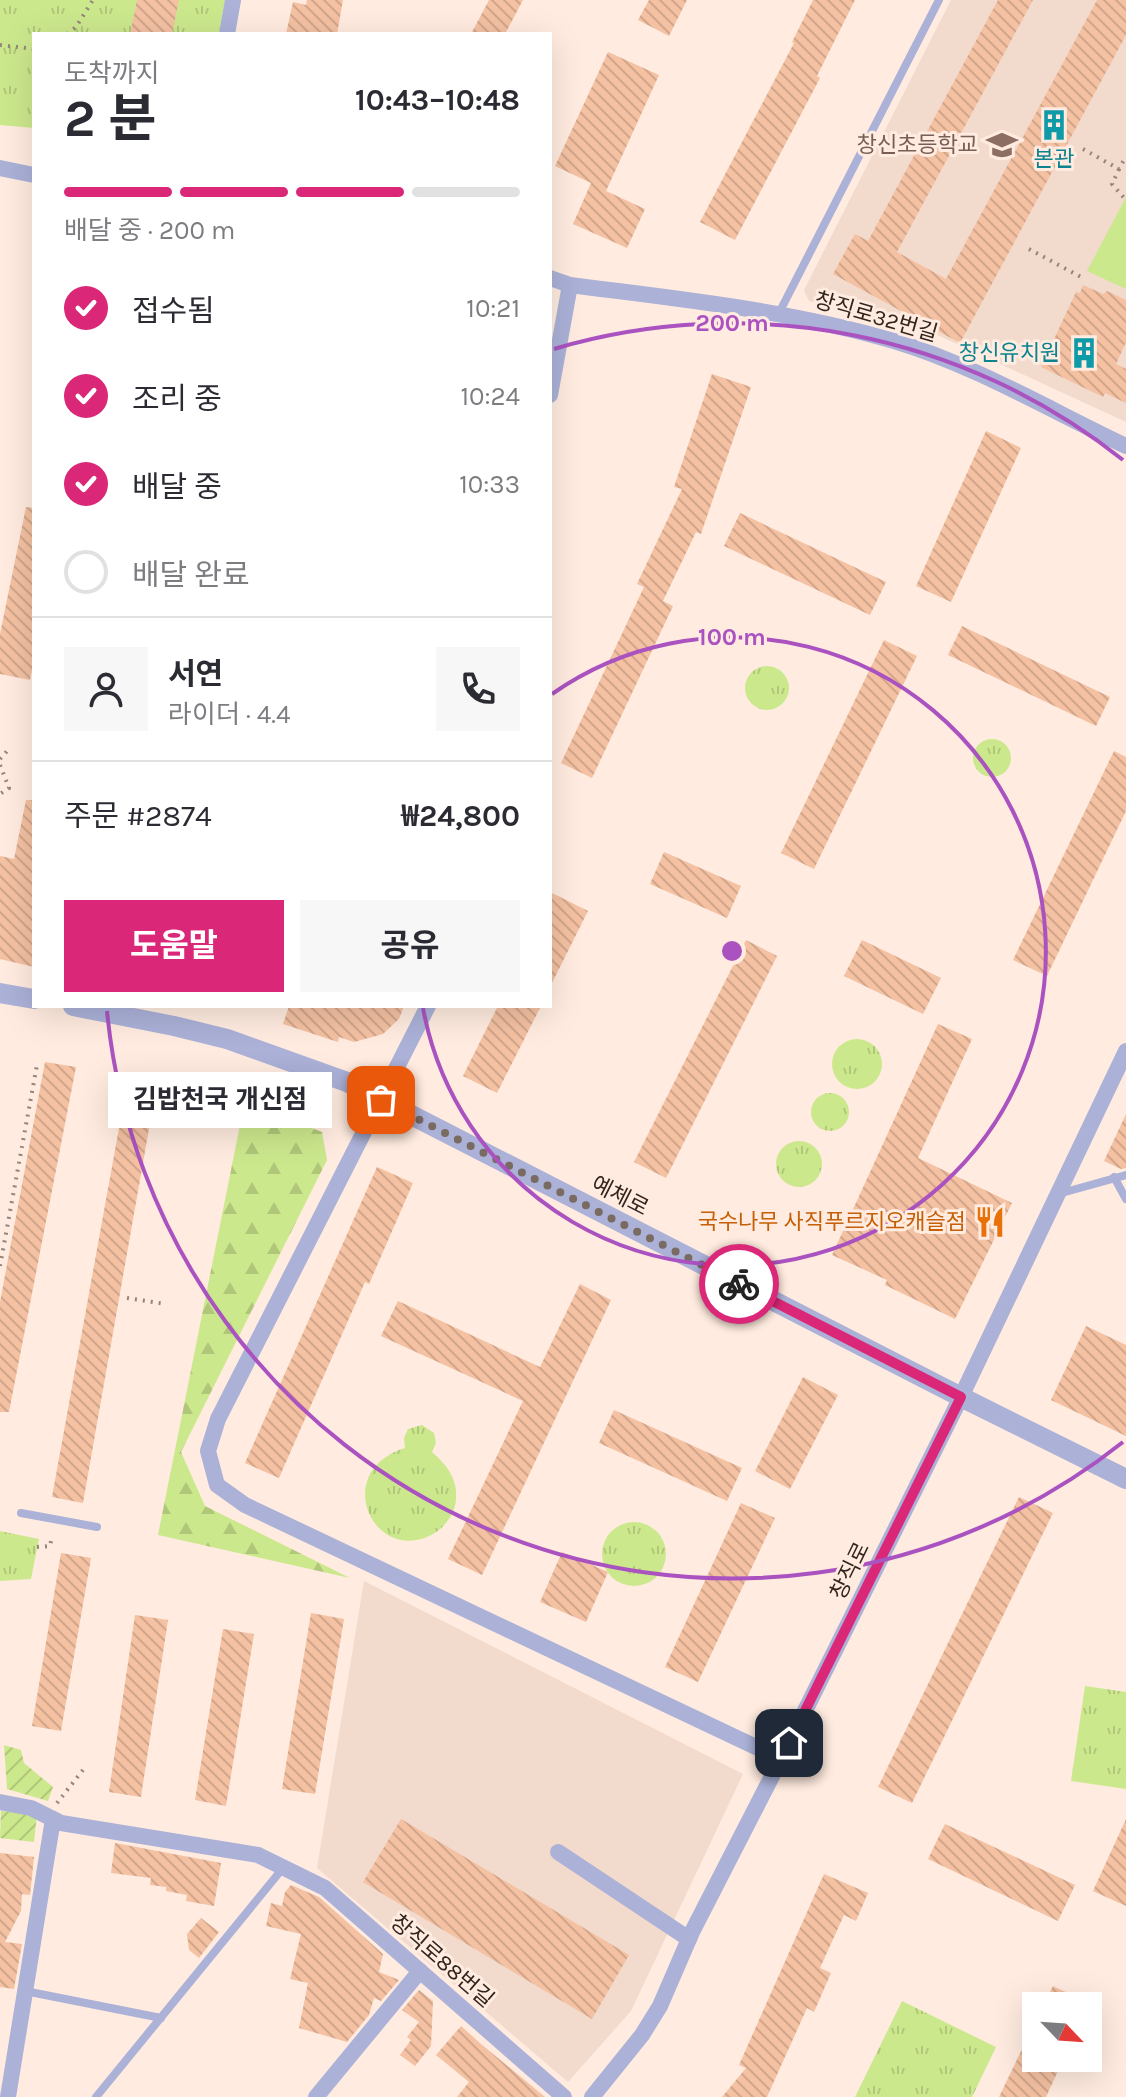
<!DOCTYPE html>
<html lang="ko">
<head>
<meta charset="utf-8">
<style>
	:root { --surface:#fff; --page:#f7f7f7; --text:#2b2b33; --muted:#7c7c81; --line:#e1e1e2; --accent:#db2777 }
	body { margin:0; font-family:Karla,"Noto Sans KR",sans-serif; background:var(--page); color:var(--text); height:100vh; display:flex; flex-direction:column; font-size:30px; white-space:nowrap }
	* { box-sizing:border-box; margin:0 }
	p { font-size:26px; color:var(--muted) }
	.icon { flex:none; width:44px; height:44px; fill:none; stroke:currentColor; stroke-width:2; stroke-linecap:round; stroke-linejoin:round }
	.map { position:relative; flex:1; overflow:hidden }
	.side { position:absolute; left:32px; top:32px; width:520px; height:976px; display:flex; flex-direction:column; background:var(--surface); border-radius:0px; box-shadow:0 8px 32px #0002 }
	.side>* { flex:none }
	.needle { width:52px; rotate:115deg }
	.fabs { position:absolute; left:1022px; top:1992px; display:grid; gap:16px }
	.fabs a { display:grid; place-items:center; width:80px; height:80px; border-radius:0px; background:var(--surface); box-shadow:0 8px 32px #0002; font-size:40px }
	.pin { position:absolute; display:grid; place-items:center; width:68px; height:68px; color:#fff; margin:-34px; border-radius:16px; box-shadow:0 4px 12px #0006 }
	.courier { position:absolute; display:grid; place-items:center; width:80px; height:80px; margin:-40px; border:6px solid #db2777; border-radius:50%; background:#fff; color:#222; box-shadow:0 2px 10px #0007 }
	.bubble { position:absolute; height:56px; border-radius:0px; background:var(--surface); box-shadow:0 8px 32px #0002; font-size:26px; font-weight:700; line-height:56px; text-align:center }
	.headline em { font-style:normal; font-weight:700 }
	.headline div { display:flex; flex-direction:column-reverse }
	.headline { display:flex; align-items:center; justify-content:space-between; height:136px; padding:0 32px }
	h1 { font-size:52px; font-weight:700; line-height:60px }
	.bar { display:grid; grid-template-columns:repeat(4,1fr); gap:12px 8px; align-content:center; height:96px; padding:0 32px }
	.bar i { height:10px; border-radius:6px; background:var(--line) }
	.bar .active { background:var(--accent) }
	.bar p { grid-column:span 4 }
	.line { display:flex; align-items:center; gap:20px; padding:0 32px; border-top:2px solid var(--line) }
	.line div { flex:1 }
	.round { display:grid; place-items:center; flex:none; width:84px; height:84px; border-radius:0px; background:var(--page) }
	ol { padding:0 32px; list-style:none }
	li { display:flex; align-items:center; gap:24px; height:88px }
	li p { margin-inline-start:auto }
	li .icon { padding:8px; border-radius:50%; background:var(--accent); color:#fff; stroke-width:4 }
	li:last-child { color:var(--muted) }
	li i { width:44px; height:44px; border:4px solid var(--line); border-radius:50% }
	.cta { display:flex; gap:16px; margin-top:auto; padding:16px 32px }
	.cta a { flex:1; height:92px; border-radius:0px; background:var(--accent); color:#fff; font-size:32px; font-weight:700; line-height:92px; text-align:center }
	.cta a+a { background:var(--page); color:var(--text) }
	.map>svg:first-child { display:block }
	.built { fill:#f2dacd }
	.grass { fill:#cce88d }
	.forest { fill:url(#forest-firs) }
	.park { fill:url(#park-tufts) }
	.garden { fill:url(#garden-furrows) }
	.building { fill:url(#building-back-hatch) }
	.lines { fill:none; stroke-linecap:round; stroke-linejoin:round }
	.path { stroke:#95867c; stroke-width:4; stroke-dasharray:2 6; stroke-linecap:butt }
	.service { stroke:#abb1d7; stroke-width:8 }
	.minor { stroke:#abb1d7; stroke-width:16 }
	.tertiary { stroke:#abb1d7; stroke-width:20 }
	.done { stroke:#796a62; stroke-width:8; stroke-dasharray:0 14.4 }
	.route { stroke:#db2777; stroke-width:10 }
	.ring { fill:none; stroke:#aa53c0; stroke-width:4 }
	.labels { text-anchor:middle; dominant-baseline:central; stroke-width:6; stroke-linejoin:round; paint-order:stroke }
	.education-label { font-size:22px; fill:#785e54; stroke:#ffebdf; text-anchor:end }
	.culture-label { font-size:22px; fill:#0d838f; stroke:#ffebdf }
	.street-label { font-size:22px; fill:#31251e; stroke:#ffebdf }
	.food-label { font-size:22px; fill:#c56008; stroke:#ffebdf; text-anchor:end }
	.centre { fill:#aa53c0; stroke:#ffebdf; stroke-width:4 }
	.ring-label { font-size:24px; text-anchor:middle; font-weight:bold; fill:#aa53c0; stroke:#ffebdf; stroke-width:6; stroke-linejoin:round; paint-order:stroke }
</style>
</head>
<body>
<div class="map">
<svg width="1126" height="2097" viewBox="0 0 1126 2097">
	<defs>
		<pattern id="forest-firs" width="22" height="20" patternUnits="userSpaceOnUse" patternTransform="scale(2)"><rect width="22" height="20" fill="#cce88d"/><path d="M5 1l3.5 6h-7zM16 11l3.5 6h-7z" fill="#b0c779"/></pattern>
		<pattern id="park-tufts" width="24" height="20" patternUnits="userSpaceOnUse" patternTransform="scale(2)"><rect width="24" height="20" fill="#cce88d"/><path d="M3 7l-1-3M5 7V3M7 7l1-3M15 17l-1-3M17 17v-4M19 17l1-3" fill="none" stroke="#b0c779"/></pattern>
		<pattern id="garden-furrows" width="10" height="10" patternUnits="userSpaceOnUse" patternTransform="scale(2)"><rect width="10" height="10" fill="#cce88d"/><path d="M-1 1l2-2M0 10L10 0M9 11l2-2" fill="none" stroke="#b0c779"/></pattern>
		<pattern id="building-back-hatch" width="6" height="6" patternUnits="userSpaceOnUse" patternTransform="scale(2)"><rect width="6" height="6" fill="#f4c1a2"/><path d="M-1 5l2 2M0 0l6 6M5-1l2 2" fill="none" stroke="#d2a68b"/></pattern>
	</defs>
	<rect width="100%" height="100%" fill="#ffebdf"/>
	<g class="built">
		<path d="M951,0h175v422l-195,-90 -122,-31 -5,-11z"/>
		<path d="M364,1581l379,193 -112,237 -63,71 -251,-214z"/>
	</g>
	<path class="grass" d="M1126,197v92l-39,-18z"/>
	<path class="forest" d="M252,1105l70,27 5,28 -146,292 24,54 145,72 -192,-43 85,-425z"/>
	<g class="park">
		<path d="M0,0h225l-6,34h-185v94l-34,-3z"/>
		<circle cx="767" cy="688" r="22"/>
		<circle cx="992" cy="758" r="19"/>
		<circle cx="857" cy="1064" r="25"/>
		<circle cx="830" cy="1112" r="19"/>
		<circle cx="799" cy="1164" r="23"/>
		<path d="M422,1425l12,8 2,10 -4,9c17,15 28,30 23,54 -4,14 -14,25 -28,31 -56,23 -95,-66 -22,-89l-1,-10 4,-9z"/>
		<circle cx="634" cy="1554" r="32"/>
		<path d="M0,1531l39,8 -8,40 -31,2z"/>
		<path d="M1085,1686l41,6v97l-55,-8z"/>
		<path d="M902,2001l94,46 -24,50h-117z"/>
	</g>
	<g class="garden">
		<path d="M4,1745l17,5 3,13 29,24 -5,14 -41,-12z"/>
		<path d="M1,1811l36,3 -3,28 -34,-4z"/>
	</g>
	<g class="building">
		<path d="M137,0h42l-7,34h-42z"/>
		<path d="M307,0h36l-6,34h-51l7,-32 13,3z"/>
		<path d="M489,0h34l-18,34h-34z"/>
		<path d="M649,0h38l-18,36 -31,-16z"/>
		<path d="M813,0h42l-38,76 3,2 -85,162 -35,-18 94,-179 -2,-1z"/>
		<path d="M998,0h35l-136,252 49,27 151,-279h29v35l-166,308 -127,-69 22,-40 13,7z"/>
		<path d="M608,52l51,23 -53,116 39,18 -18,39 -54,-24 18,-41 -36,-17z"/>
		<path d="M1083,285l20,9 4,-3 19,9v42l-10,22 10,5v34l-21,-10 -2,4 -62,-30 35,-75 4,1z"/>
		<path d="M712,374l39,13 -50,147 -5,-2 -33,69 10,5 -81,172 -31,-15 83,-176 -7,-3 45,-95 -8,-2z"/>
		<path d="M986,431l35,17 -70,154 -35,-16z"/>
		<path d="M26,507l8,1v153l-4,19 -30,-6v-40z"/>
		<path d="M740,513l146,69 -16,33 -146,-69z"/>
		<path d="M962,626l148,71 -14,29 -148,-71z"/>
		<path d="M884,640l33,16 -103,213 -33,-16z"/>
		<path d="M1114,751l12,6v54l-79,165 -34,-16z"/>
		<path d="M26,800h8v167l-34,-8v-103l14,3z"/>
		<path d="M664,852l77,34 -14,32 -77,-34z"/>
		<path d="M550,892l38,19 -38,76z"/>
		<path d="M746,940l31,16 -111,222 -32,-16z"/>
		<path d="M862,940l79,38 -18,36 -79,-38z"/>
		<path d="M289,1006h115l-5,13 -16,15 -29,8 -15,-5 -1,5 -55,-18z"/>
		<path d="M498,1006h43l-44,87 -34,-17z"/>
		<path d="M938,1024l34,15 -54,119 94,45 -57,116 -70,-34 2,-5 -55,-25z"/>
		<path d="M45,1062l31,5 -67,345h-9v-110z"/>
		<path d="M127,1084l29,5 -73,414 -31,-6z"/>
		<path d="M1126,1114v54l-5,1 -17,-8z"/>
		<path d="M377,1167l36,16 -44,101 -4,-2 -86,196 -34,-15z"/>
		<path d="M580,1284l31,16 -129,275 -34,-16 75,-158 -142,-65 17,-35 142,66z"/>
		<path d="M1086,1326l40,19v91l-75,-36z"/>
		<path d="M803,1377l35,18 -48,94 -35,-18z"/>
		<path d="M614,1410l128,58 -15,33 -128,-58z"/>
		<path d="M1019,1497l34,16 -141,290 -34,-16z"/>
		<path d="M741,1503l34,15 -77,164 -33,-15z"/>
		<path d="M562,1552l46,20 -22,50 -46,-20z"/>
		<path d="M61,1553l30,5 -30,173 -29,-5z"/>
		<path d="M311,1613l33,6 -29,175 -33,-5z"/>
		<path d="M135,1615l33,5 -27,177 -32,-5z"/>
		<path d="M223,1629l31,5 -28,172 -31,-6z"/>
		<path d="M401,1819l228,136 -37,64 -229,-137z"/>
		<path d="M1126,1819v87l-33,-15z"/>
		<path d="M945,1824l130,61 -17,36 -130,-62z"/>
		<path d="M115,1843l106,20 -7,43 -28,-5 1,-6 -21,-4v-4l-16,-2 1,-7 -40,-5z"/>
		<path d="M0,1853l34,4 -4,38 -8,-1 -1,17 -16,31 17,2 -8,45 -14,-2z"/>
		<path d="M824,1874l44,19 -12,28 -12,-6 -24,53 11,5 -17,39 -7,-4 -40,89h-45l24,-29 -7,-3z"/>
		<path d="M291,1885l28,12 64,57 -4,18 20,8 -18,21 -7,-3 -5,17 -22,27 -48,-14 9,-45 -18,-4 11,-45 -35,-8 5,-23 11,3 3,-14z"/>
		<path d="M201,1918l18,14 -20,26 -10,-8 -2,-16z"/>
		<path d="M1053,1986l42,20h-52z"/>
		<path d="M419,1990l14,11 -2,45 -16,20 -15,-11 11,-15 -4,-3 12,-15 -17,-12z"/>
		<path d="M1036,2020v38h28l-18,39h-47z"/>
		<path d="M461,2026l20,18 64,53h-88l12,-15 -33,-27z"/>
	</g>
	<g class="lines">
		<g class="path">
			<path d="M67,34l9,-7 17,-27"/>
			<path d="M0,45l34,4"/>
			<path d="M1083,149l36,20 7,-13"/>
			<path d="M1119,169l-7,15 13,15"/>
			<path d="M1029,249l52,28"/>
			<path d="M0,759l8,-9"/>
			<path d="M0,765l9,23 -9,6"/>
			<path d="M0,1266l37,-201"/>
			<path d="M127,1298l39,6"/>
			<path d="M37,1547l13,-1 2,-10"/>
			<path d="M57,1803l26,-33"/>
		</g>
		<g class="service">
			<path d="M779,313l160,-313"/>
			<path d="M1114,1177l12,22"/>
			<path d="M1058,1194l68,-19"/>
			<path d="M21,1513l76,14"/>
			<path d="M25,1991l136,27"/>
			<path d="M96,2097l187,-229"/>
		</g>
		<g class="minor">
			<path d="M227,34l6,-34"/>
			<path d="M0,168l34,7"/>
			<path d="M550,278l20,7c109,14 218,25 324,56 78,23 158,70 232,105"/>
			<path d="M550,395l20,-110"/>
			<path d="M428,1006l-210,413 -10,32 9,34 28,20 536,254"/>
			<path d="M0,1802l31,6 30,15 197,32 67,33 239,209"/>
			<path d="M558,1852l131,87"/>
			<path d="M8,2097l45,-278"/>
			<path d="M316,2097l104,-126"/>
			<path d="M592,2097l50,-62 18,-29 32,-74 97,-189 172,-346 165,-346"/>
		</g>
		<g class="tertiary">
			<path d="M0,993l34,6"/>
			<path d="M73,1006l101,20 53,13 120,43 614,315 165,82"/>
		</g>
	</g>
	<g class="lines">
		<path class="done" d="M381,1100l358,184"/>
		<path class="route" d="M739,1284l222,113 -172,346"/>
	</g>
	<g class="ring">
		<path d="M552 694A314 314 0 1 1 423 1008"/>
		<path d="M1123 1442A628 628 0 0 1 107 1011M554 349A628 628 0 0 1 1123 460"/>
	</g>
	<defs>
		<symbol id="building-bare" viewBox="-9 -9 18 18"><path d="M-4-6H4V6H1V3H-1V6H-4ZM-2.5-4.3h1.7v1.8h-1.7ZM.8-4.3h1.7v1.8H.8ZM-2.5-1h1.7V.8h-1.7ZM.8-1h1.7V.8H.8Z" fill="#0f9aa8" stroke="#ffebdf" stroke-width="2.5" paint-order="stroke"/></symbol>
		<symbol id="school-bare" viewBox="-9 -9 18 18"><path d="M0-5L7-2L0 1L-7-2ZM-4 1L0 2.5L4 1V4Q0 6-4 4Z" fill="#8d6e63" stroke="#ffebdf" stroke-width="2.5" paint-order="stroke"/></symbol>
		<symbol id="restaurant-bare" viewBox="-9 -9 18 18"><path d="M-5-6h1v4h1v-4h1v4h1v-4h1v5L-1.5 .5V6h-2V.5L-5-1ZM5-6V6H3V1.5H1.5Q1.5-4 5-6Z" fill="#e8710a" stroke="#ffebdf" stroke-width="2.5" paint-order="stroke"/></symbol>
	</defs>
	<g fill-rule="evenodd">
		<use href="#building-bare" x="1032" y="103" width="44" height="44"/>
		<use href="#school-bare" x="980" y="123" width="44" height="44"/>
		<use href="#building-bare" x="1062" y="331" width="44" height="44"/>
		<use href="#restaurant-bare" x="968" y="1200" width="44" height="44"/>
	</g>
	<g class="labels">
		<g class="education-label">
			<text x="978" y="145">창신초등학교</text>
		</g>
		<g class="culture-label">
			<text x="1054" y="159">본관</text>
			<text x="1060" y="353" text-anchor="end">창신유치원</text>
		</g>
		<g class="street-label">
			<text transform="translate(876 317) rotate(16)">창직로32번길</text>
			<text transform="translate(620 1196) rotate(27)">예체로</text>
			<text transform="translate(850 1571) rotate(-64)">창직로</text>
			<text transform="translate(442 1961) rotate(41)">창직로88번길</text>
		</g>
		<g class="food-label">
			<text x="966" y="1222">국수나무 사직푸르지오캐슬점</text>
		</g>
	</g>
	<circle cx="732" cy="951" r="12" class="centre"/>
	<g class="ring-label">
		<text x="732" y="331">200 m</text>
		<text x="732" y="645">100 m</text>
	</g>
</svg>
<div class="fabs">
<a><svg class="needle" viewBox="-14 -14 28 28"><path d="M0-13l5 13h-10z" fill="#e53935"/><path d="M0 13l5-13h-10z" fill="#7c7c81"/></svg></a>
</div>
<div class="pin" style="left:381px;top:1100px;background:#ea580c"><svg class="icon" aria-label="bag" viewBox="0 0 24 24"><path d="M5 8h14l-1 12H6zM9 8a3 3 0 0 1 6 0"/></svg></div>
<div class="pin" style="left:789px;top:1743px;background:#1f2937"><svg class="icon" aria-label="home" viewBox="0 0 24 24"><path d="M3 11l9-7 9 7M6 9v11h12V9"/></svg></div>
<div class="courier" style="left:739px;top:1284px"><svg class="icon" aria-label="bike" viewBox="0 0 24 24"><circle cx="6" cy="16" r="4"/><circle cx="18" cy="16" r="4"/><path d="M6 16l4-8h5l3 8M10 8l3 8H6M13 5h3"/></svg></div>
<div class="bubble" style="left:108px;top:1072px;width:224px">김밥천국 개신점</div>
<section class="side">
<div class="headline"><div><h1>2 분</h1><p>도착까지</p></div><em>10:43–10:48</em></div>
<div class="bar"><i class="active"></i><i class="active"></i><i class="active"></i><i></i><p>배달 중 · 200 m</p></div>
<ol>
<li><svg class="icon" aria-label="check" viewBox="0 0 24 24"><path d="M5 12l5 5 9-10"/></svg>접수됨<p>10:21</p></li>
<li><svg class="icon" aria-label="check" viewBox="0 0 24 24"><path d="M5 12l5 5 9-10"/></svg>조리 중<p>10:24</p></li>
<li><svg class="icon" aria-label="check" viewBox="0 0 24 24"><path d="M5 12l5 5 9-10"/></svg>배달 중<p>10:33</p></li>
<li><i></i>배달 완료</li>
</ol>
<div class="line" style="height:144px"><a class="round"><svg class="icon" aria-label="person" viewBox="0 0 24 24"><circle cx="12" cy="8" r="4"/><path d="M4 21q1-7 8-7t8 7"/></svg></a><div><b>서연</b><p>라이더 · 4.4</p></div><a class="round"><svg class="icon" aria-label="phone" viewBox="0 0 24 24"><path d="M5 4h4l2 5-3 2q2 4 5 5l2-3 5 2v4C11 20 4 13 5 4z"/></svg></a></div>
<div class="line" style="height:104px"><div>주문 #2874</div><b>₩24,800</b></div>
<div class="cta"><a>도움말</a><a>공유</a></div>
</section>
</div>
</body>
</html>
